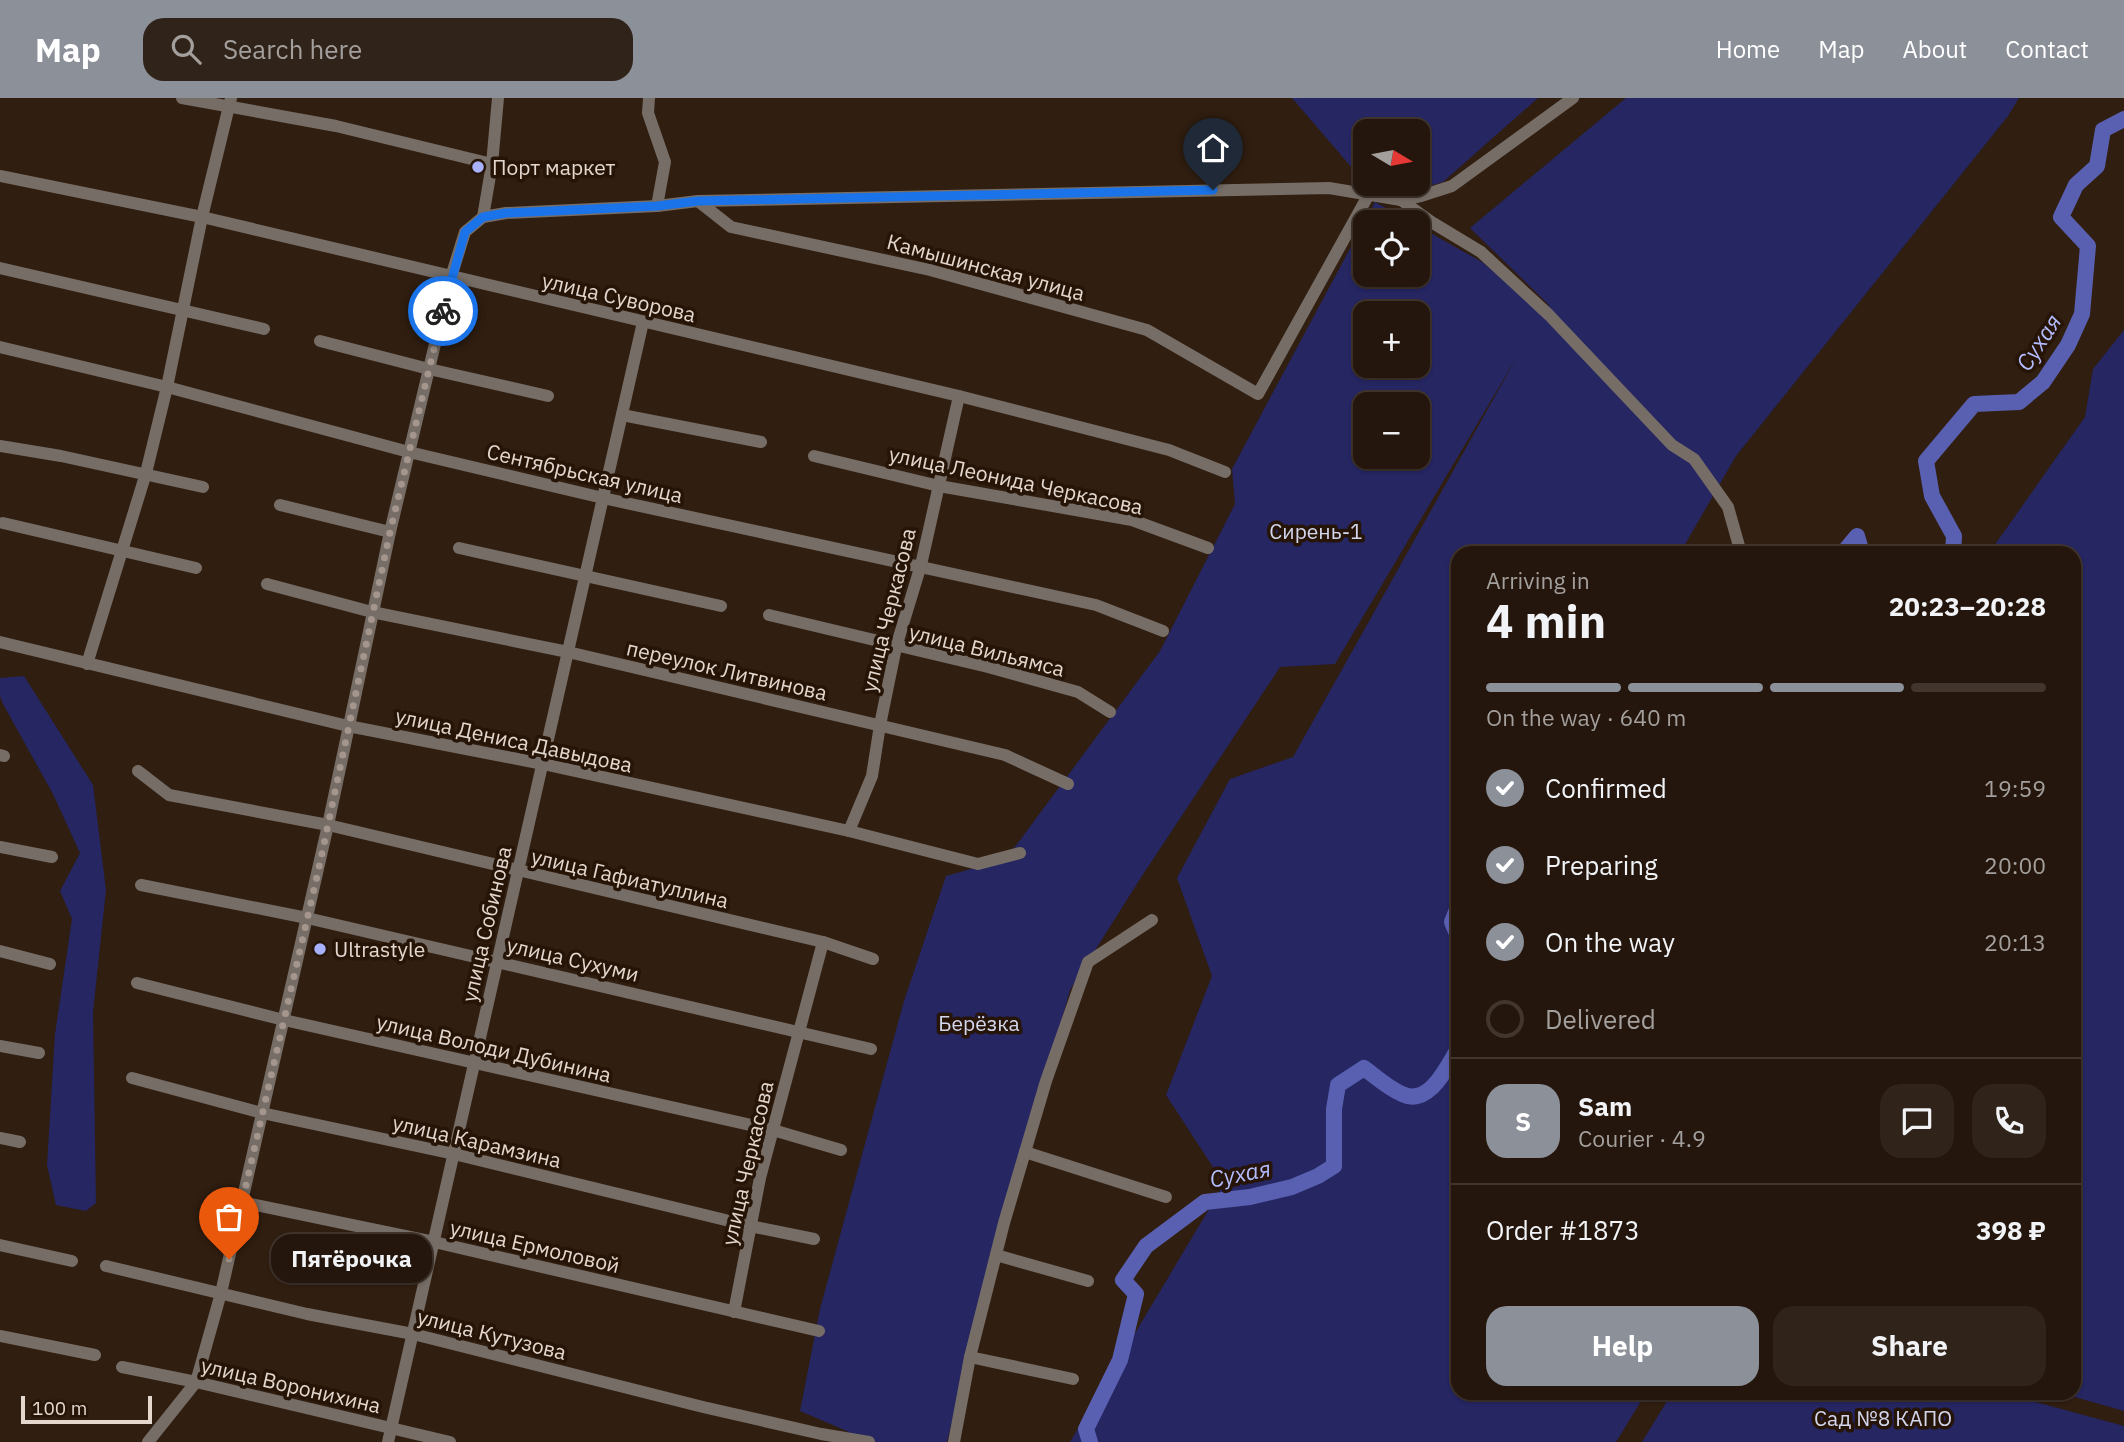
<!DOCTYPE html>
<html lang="en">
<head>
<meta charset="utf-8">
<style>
	:root { --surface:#24160c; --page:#30231a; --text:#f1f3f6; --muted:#a39f9d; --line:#41352d; --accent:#8c9099 }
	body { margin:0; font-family:"IBM Plex Sans",sans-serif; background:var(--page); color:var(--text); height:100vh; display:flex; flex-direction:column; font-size:26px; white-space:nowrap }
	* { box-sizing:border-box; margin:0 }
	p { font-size:23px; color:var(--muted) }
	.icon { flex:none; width:38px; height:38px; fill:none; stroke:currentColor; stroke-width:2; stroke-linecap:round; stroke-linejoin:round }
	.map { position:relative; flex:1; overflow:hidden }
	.panel { position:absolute; left:1451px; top:448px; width:630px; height:854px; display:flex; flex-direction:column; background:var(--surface); border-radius:21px; box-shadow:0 2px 5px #0004,0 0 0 2px var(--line) }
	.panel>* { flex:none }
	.needle { width:46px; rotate:100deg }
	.controls { position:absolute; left:1353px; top:21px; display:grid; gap:14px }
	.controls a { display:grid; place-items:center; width:77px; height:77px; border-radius:14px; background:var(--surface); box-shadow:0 2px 5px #0004,0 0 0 2px var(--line); font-size:35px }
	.scale { position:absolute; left:21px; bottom:18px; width:131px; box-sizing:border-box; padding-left:7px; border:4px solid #e3d7ce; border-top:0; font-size:19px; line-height:24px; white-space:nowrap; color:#e3d7ce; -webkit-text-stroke:5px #261407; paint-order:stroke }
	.pin { position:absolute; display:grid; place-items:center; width:60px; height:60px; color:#fff; margin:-72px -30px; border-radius:50% 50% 50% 0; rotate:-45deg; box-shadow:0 0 7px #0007 }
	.pin .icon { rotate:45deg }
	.courier { position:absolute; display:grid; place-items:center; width:70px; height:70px; margin:-35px; border:5px solid #1a73e8; border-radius:50%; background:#fff; color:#222; box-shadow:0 2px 9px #0007 }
	.bubble { position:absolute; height:49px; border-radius:21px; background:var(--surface); box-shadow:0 2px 5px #0004,0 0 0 2px var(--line); font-size:23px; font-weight:800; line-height:49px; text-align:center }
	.head em { font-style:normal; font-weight:800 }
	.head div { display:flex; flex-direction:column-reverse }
	.head { display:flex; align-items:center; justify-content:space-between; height:119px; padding:0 35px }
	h1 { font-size:46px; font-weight:800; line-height:52px }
	.bar { display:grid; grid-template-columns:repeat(4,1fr); gap:10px 7px; align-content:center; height:84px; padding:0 35px }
	.bar i { height:9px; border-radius:5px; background:var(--line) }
	.bar .on { background:var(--accent) }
	.bar p { grid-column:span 4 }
	.line { display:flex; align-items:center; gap:18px; padding:0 35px; border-top:2px solid var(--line) }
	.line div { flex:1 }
	.round { display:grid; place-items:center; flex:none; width:74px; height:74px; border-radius:21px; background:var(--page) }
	ol { padding:0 35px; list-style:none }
	li { display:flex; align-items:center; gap:21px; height:77px }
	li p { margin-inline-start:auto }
	li .icon { padding:7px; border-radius:50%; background:var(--accent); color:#fff; stroke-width:4 }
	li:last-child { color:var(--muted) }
	li i { width:38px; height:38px; border:4px solid var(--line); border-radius:50% }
	.action { display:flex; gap:14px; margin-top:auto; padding:14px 35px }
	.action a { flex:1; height:80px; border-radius:21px; background:var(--accent); color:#fff; font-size:28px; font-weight:800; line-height:80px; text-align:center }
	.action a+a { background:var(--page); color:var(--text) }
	header { display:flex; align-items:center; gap:42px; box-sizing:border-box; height:98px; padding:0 35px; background:var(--accent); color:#fff }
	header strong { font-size:33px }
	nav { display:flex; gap:38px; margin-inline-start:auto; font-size:24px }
	.search { width:490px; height:63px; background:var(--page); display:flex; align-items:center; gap:18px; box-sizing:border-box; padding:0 24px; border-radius:21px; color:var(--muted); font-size:26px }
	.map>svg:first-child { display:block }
	.green { fill:#252662; fill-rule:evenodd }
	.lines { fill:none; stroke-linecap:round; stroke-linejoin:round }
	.river { stroke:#5a60b1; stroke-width:16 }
	.minor { stroke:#766d66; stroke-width:12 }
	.done { stroke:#a4968c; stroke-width:7; stroke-dasharray:0 12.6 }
	.route { stroke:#1a73e8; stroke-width:9 }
	.poi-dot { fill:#a7b1fc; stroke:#261407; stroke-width:2.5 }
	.labels { text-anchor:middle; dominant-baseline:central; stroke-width:7; stroke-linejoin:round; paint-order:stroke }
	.poi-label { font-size:21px; fill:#e3d7ce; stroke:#261407; text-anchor:start }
	.street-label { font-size:21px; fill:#e3d7ce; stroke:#261407 }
	.park-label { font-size:21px; fill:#d3d7ed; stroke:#261407 }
	.water-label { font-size:23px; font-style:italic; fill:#b3bdff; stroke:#261407 }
</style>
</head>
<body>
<header>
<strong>Map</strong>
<div class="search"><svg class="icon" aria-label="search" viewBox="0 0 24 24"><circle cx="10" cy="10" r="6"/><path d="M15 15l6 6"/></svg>Search here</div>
<nav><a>Home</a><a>Map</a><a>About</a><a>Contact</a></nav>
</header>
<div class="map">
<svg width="2124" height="1344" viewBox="0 0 2124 1344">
	<rect width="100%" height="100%" fill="#301e10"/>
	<g class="green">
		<path d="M1292,0h246l-95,84 -42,12 -35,-10h52v-53h-53v52z"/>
		<path d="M1626,0h393l-11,18 -272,340 -56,97h-222v840h188l-30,49h-546l154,-258 -58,-89 46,-119 -35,-98 53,-99 63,-22 225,-402 -183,309 -55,3 -140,212 -70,111 -94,334 -29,118h-100l2,-10 -49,-21 20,-102 84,-308 42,-125 60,-17 154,-208 75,-147 -3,-35 143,-267 36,20h-46v53h53v-49l64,36 61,50 6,-7 -79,-77zM1365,215h53v53h-53zM1365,306h53v53h-53z"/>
		<path d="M2124,232v1081l-63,-18h13v-840h-85l96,-136 8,-48z"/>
		<path d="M24,578l69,109 13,105 -13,122 3,191 -10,8 -30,-6 -9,-40 8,-131 17,-115 -12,-28 20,-38 -27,-59 -50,-90 -3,-8v-18z"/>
		<path d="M1672,1295h330l122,33v16h-482z"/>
	</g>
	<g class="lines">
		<g class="river">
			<path d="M1843,455l14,-17 5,17"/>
			<path d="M1953,455l1,-17 -22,-40 -6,-35 48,-57 45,-2 24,-20 25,-37 14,-31 6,-68 -27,-29 15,-32 21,-19 6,-36 21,-11"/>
			<path d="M1458,809l-6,15 6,14"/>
			<path d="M1090,1344l-4,-13 34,-69 16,-66 -13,-14 23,-34 59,-44 45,-5 42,-10 26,-11 16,-10v-57l4,-24 26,-17c12,9 24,20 38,26 27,13 45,-27 56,-45"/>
		</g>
		<g class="minor">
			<path d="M182,0l154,28 156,38"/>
			<path d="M649,0l-1,15 17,49 -8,44"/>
			<path d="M0,78l202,41 757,179 210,54 56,22"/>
			<path d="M1401,102l32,23 48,29 68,63 123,130 22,14 34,48 13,46"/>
			<path d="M698,103l33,26 199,43 217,60 111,64 111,-200"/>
			<path d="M483,119l9,-53 6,-66"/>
			<path d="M0,170l264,61"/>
			<path d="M320,243l109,28 119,27"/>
			<path d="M0,249l167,40 242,65 194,46 493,107 67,26"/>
			<path d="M622,317l139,27"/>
			<path d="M0,348l61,10 142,31"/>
			<path d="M814,358l125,30 193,34 76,28"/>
			<path d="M280,407l110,27"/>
			<path d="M3,425l193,45"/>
			<path d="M459,450l262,58"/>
			<path d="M267,486l105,28 196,40 437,103 63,29"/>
			<path d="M769,517l219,52 90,25 32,20"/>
			<path d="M0,544l348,84 195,38 306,67 129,33 42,-11"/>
			<path d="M87,566l59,-191 21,-86 35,-170 29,-119"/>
			<path d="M0,657l4,1"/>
			<path d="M138,673l31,24 159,30 495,117 50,17"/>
			<path d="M849,733l23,-55 8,-51 16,-78 25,-82 38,-169"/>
			<path d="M0,749l52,10"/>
			<path d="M141,787l166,33 564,131"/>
			<path d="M0,853l50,13"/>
			<path d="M137,885l147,37 489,110 68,20"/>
			<path d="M0,948l39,7"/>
			<path d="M132,980l130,35 192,41 296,72 64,13"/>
			<path d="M0,1040l20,4"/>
			<path d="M1025,1054l141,45"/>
			<path d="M241,1104l193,40 385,89"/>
			<path d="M0,1147l72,16"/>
			<path d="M996,1157l92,26"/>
			<path d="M106,1168l201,48 106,20 290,73 118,27 48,8"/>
			<path d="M734,1214l26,-134 63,-236"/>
			<path d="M0,1238l95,19"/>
			<path d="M970,1259l103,22"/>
			<path d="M122,1269l74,15 254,60"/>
			<path d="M148,1344l48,-60 25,-89 107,-468 62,-293 61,-255 14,-45 18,-15 23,-4 151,-7 41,-5 631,-13 72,12 20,-4 31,-10 121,-88"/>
			<path d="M388,1344l255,-1120"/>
			<path d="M954,1344l16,-85 34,-134 42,-142 42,-119 64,-42"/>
		</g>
	</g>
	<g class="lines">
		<path class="done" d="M229,1161l89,-387 72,-340 53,-221"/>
		<path class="route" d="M443,213l22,-79 18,-15 23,-4 151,-7 41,-5 515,-11"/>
	</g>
	<g class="poi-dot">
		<circle cx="478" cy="69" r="7"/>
		<circle cx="320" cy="851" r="7"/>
	</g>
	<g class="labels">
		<g class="poi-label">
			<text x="492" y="69">Порт маркет</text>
			<text x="334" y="851">Ultrastyle</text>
		</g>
		<g class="street-label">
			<text transform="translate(986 169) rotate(15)">Камышинская улица</text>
			<text transform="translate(619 199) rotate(13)">улица Суворова</text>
			<text transform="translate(585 375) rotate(13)">Сентябрьская улица</text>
			<text transform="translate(1016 382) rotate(12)">улица Леонида Черкасова</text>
			<text transform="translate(888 512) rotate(-76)">улица Черкасова</text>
			<text transform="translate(987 552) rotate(14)">улица Вильямса</text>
			<text transform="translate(727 572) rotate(13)">переулок Литвинова</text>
			<text transform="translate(514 642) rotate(12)">улица Дениса Давыдова</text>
			<text transform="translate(630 780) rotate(13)">улица Гафиатуллина</text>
			<text transform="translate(486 826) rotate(-77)">улица Собинова</text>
			<text transform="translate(573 861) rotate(13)">улица Сухуми</text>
			<text transform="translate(494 950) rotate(13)">улица Володи Дубинина</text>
			<text transform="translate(477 1043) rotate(13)">улица Карамзина</text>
			<text transform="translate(747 1065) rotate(-77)">улица Черкасова</text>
			<text transform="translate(535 1148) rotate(13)">улица Ермоловой</text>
			<text transform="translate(492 1236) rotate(14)">улица Кутузова</text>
			<text transform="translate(291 1287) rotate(13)">улица Воронихина</text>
		</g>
		<g class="park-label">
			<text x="1316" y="433">Сирень-1</text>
			<text x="979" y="925">Берёзка</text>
			<text x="1883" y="1320">Сад №8 КАПО</text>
		</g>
		<g class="water-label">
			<text transform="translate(2038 244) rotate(-57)">Сухая</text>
			<text transform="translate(1240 1075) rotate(-11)">Сухая</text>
		</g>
	</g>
</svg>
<div class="controls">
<a><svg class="needle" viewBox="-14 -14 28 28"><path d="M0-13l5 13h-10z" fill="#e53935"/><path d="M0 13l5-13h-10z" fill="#a39f9d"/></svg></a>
<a><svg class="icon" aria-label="locate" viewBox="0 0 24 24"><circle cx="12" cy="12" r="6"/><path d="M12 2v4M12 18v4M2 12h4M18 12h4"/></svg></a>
<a>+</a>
<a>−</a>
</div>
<div class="scale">100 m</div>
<div class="pin" style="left:229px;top:1161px;background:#ea580c"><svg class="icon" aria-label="bag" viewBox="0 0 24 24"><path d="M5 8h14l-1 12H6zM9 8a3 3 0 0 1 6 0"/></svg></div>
<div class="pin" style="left:1213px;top:92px;background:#1f2937"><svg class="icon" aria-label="home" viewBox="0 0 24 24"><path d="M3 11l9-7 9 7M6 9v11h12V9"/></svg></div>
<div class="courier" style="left:443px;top:213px"><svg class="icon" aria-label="bike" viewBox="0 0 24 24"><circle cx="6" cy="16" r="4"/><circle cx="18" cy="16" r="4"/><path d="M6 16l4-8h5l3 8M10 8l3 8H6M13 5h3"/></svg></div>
<div class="bubble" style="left:271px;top:1136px;width:161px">Пятёрочка</div>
<section class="panel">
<div class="head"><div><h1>4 min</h1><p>Arriving in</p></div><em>20:23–20:28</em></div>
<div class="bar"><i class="on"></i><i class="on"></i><i class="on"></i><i></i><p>On the way · 640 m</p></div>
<ol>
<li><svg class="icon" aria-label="check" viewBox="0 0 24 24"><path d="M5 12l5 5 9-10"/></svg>Confirmed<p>19:59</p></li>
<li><svg class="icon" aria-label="check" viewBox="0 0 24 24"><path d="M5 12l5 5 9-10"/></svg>Preparing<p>20:00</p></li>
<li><svg class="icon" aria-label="check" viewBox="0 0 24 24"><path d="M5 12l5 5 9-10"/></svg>On the way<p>20:13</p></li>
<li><i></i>Delivered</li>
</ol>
<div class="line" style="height:126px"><b class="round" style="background:var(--accent);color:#fff">S</b><div><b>Sam</b><p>Courier · 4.9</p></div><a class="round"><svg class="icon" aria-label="chat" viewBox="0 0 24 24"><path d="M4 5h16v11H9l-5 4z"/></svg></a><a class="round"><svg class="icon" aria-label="phone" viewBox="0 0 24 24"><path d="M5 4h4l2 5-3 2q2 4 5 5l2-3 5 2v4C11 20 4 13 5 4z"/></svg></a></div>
<div class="line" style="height:91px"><div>Order #1873</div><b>398 ₽</b></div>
<div class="action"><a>Help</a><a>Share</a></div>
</section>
</div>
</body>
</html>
